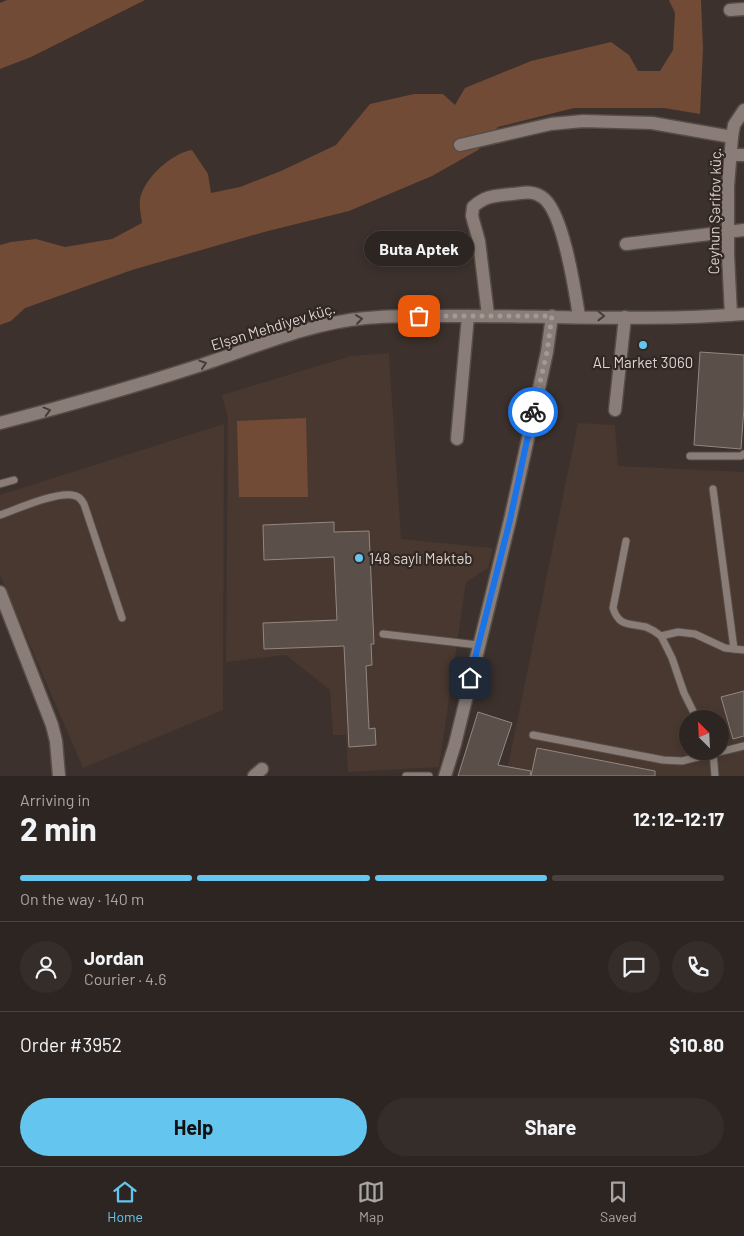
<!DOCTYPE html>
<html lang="en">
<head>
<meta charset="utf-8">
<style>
	:root { --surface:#2d2521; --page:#352d2a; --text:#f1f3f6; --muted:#a7a5a5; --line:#48423f; --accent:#64c5ee }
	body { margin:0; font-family:Barlow,sans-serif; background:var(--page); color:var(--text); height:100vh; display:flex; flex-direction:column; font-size:19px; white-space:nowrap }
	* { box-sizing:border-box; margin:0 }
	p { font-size:16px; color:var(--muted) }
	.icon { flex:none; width:28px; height:28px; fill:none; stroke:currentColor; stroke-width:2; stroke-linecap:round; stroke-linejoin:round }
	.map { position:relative; height:776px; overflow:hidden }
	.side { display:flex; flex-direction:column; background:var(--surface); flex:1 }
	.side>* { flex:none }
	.needle { width:32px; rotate:336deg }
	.buttons { position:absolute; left:679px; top:710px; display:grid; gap:10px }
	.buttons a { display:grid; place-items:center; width:50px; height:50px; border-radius:50%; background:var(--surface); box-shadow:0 2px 8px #0003,0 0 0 1px var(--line); font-size:25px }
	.pin { position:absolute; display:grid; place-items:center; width:42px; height:42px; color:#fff; margin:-21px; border-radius:10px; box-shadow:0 2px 8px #0006 }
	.courier { position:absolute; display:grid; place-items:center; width:50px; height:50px; margin:-25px; border:4px solid #1a73e8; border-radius:50%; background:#fff; color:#222; box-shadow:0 1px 6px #0007 }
	.bubble { position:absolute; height:35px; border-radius:18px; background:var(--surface); box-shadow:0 2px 8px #0003,0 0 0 1px var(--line); font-size:16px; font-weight:700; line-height:35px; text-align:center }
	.headline em { font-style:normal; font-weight:700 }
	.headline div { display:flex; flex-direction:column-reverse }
	.headline { display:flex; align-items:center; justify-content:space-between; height:85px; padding:0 20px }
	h1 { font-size:32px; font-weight:700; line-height:38px }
	.bar { display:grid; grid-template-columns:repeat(4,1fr); gap:8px 5px; align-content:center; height:60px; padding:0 20px }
	.bar i { height:6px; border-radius:4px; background:var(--line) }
	.bar .active { background:var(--accent) }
	.bar p { grid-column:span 4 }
	.line { display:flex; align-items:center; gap:12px; padding:0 20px; border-top:1px solid var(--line) }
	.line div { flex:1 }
	.round { display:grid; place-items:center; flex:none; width:52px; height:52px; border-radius:26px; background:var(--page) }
	.action { display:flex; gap:10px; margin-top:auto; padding:10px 20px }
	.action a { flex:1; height:58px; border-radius:30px; background:var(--accent); color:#111; font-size:20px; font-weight:700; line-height:58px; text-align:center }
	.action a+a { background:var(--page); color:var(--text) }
	.tab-bar { display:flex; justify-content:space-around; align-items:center; height:70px; border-top:1px solid var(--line); background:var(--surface); font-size:14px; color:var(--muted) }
	.tab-bar a { display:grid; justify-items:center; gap:2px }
	.tab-bar .active { color:var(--accent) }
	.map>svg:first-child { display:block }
	.built { fill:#493830; fill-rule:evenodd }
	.green { fill:#724b37 }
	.building { fill:#5a4f49; stroke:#948781 }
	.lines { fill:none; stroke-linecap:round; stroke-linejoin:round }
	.lane-casing { stroke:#564d48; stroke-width:9 }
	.street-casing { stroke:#564d48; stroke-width:15 }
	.secondary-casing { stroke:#564d48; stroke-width:15 }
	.lane { stroke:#8a7d77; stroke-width:7 }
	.street { stroke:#8a7d77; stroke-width:12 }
	.secondary { stroke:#8a7d77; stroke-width:12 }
	.oneway { stroke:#483c37 }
	.done { stroke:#a39a96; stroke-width:5; stroke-dasharray:0 9 }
	.route { stroke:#1a73e8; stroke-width:6 }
	.poi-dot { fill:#64c5ee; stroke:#322722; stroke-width:2 }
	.labels { text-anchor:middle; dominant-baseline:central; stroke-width:4.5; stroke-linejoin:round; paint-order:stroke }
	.street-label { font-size:15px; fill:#dad3cf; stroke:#322722 }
	.poi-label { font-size:15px; fill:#dad3cf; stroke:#322722 }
</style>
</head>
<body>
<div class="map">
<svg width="744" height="776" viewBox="0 0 744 776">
	<rect width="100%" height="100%" fill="#3c312c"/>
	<g class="built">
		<path d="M389,353l12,186 92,9 -5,20 -22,14 -27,185 -91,5 -2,-37h-13l-3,-45 -44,-35 -60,7 2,-244 -6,-23 129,-39z"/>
		<path d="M578,423l37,2 3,41 126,6v304h-238zM688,719h32v32h-32z"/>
		<path d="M224,424l-1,286 -140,58 -83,-193v-80z"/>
	</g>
	<g class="green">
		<path d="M7,0h138l-114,57 -31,12v-66z"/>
		<path d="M669,0h32l2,48 -3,66 -36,-6h-90l-76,19 -20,23 -46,26 -83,35 -85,21 -132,38 -107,38 -14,13 -11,4v-80l11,-3 25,-3 29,8 47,-8 30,-16c-1,-8 -3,-17 -2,-24 4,-21 32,-46 52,-49l16,24 3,19 29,-6 41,-16 55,-26 34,-41 44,-10h29l12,11 10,-17 66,-27 80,-19 18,13 9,16h22l13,-21 2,-37z"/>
		<path d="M306,418l2,79h-69l-2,-76z"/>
	</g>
	<g class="building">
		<path d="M700,352l44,3v52l-3,42 -47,-4z"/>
		<path d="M334,522v10l35,-1 5,113h-3l1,21 -6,1 3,63 6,-1 1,17 -27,2 -5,-101 -80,3 -1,-26 74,-3 -3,-63 -70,3 -1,-35z"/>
		<path d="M744,691v45l-11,3 -12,-42z"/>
		<path d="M478,712l34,11 -14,42 33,6 -1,5h-72z"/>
		<path d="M537,748l118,23v5h-124z"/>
	</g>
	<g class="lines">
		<defs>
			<g id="lane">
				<path d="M690,456h51l3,-2"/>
				<path d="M0,484l14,-4"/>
				<path d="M713,489l21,160"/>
				<path d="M0,515c17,-6 56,-23 72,-20 7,1 9,4 12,9l38,114"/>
				<path d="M626,541l-13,67c6,19 16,15 33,19 5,2 10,5 15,9l17,-4 17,2 30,14 19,2"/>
				<path d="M383,634l95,11"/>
				<path d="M661,636l11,22 12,35 13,26"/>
				<path d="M533,735l130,25 19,1 62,-15"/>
				<path d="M713,752l2,24"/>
				<path d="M406,776h23"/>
			</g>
			<g id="street">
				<path d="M730,10l14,-1"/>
				<path d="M460,145l91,-21 32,-3 69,2 80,14"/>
				<path d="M731,155h13"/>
				<path d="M626,244l118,-14"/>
				<path d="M488,315l-9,-74 -7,-25 1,-9c13,-12 23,-11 39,-13 11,-1 20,-4 30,3 21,13 33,94 37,119"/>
				<path d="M615,410l10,-93"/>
				<path d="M457,439l11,-123"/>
				<path d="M0,592l52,133 4,16 3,35"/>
				<path d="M254,776l8,-7"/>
			</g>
			<g id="secondary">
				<path d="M731,315l-3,-60v-69l4,-49 2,-12 10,-15"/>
				<path d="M0,423c66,-17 133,-36 198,-57 55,-18 111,-43 168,-48 27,-3 54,-2 80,-2 100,-1 199,6 298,-2"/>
				<path d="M445,776l10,-32 55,-224 37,-168 5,-36"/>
			</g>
		</defs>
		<use href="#lane" class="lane-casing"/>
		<use href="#street" class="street-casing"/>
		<use href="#secondary" class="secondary-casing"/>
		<use href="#lane" class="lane"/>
		<use href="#street" class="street"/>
		<use href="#secondary" class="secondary"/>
	</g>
	<defs><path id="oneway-chevron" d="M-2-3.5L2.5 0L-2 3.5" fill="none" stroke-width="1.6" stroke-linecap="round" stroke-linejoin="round" transform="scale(1.25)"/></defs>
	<g class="oneway">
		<use href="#oneway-chevron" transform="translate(601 316) rotate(1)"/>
		<use href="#oneway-chevron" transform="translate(359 319) rotate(-8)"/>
		<use href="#oneway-chevron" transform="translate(203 364) rotate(-18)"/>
		<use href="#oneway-chevron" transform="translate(47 411) rotate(-15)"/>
	</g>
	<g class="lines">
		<path class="done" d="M419,316h133l-5,36 -14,60"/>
		<path class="route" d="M470,678l40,-158 23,-108"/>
	</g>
	<g class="poi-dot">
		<circle cx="643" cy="345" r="5"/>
		<circle cx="359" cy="558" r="5"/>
	</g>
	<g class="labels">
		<g class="street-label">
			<text transform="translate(714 211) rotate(-89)">Ceyhun Şərifov küç.</text>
			<text transform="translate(273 326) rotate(-17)">Elşən Mehdiyev küç.</text>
		</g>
		<g class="poi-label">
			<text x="643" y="362">AL Market 3060</text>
			<text x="369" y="558" text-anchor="start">148 saylı Məktəb</text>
		</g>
	</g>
</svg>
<div class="buttons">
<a><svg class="needle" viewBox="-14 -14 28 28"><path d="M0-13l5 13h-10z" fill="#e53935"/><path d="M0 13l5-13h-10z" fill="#a7a5a5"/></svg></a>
</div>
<div class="pin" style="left:419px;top:316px;background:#ea580c"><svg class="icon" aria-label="bag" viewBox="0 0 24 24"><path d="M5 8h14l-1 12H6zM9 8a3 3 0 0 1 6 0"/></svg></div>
<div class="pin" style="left:470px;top:678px;background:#1f2937"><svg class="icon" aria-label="home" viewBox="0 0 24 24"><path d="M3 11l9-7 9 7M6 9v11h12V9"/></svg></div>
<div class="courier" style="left:533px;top:412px"><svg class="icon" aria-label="bike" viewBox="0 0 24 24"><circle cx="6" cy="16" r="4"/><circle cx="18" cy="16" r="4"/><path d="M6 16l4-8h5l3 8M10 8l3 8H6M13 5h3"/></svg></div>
<div class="bubble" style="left:364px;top:231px;width:110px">Buta Aptek</div>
</div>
<section class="side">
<div class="headline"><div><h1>2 min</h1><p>Arriving in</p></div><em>12:12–12:17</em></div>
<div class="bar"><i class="active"></i><i class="active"></i><i class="active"></i><i></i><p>On the way · 140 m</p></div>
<div class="line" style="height:90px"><a class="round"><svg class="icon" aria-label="person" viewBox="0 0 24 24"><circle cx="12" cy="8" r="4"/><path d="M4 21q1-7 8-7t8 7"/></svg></a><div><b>Jordan</b><p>Courier · 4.6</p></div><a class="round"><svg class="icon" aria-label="chat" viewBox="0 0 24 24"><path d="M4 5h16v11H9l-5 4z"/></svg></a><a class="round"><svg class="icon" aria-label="phone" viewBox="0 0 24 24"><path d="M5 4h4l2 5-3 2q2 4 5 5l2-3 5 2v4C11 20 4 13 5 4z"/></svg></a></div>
<div class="line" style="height:65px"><div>Order #3952</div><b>$10.80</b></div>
<div class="action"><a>Help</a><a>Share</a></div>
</section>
<nav class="tab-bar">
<a class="active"><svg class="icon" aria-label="home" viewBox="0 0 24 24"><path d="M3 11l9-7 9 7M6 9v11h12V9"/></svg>Home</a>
<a><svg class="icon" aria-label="map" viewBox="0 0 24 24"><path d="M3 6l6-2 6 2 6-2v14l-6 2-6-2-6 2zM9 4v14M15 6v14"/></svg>Map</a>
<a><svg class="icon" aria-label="saved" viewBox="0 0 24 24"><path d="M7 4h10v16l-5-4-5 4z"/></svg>Saved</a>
</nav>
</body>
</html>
